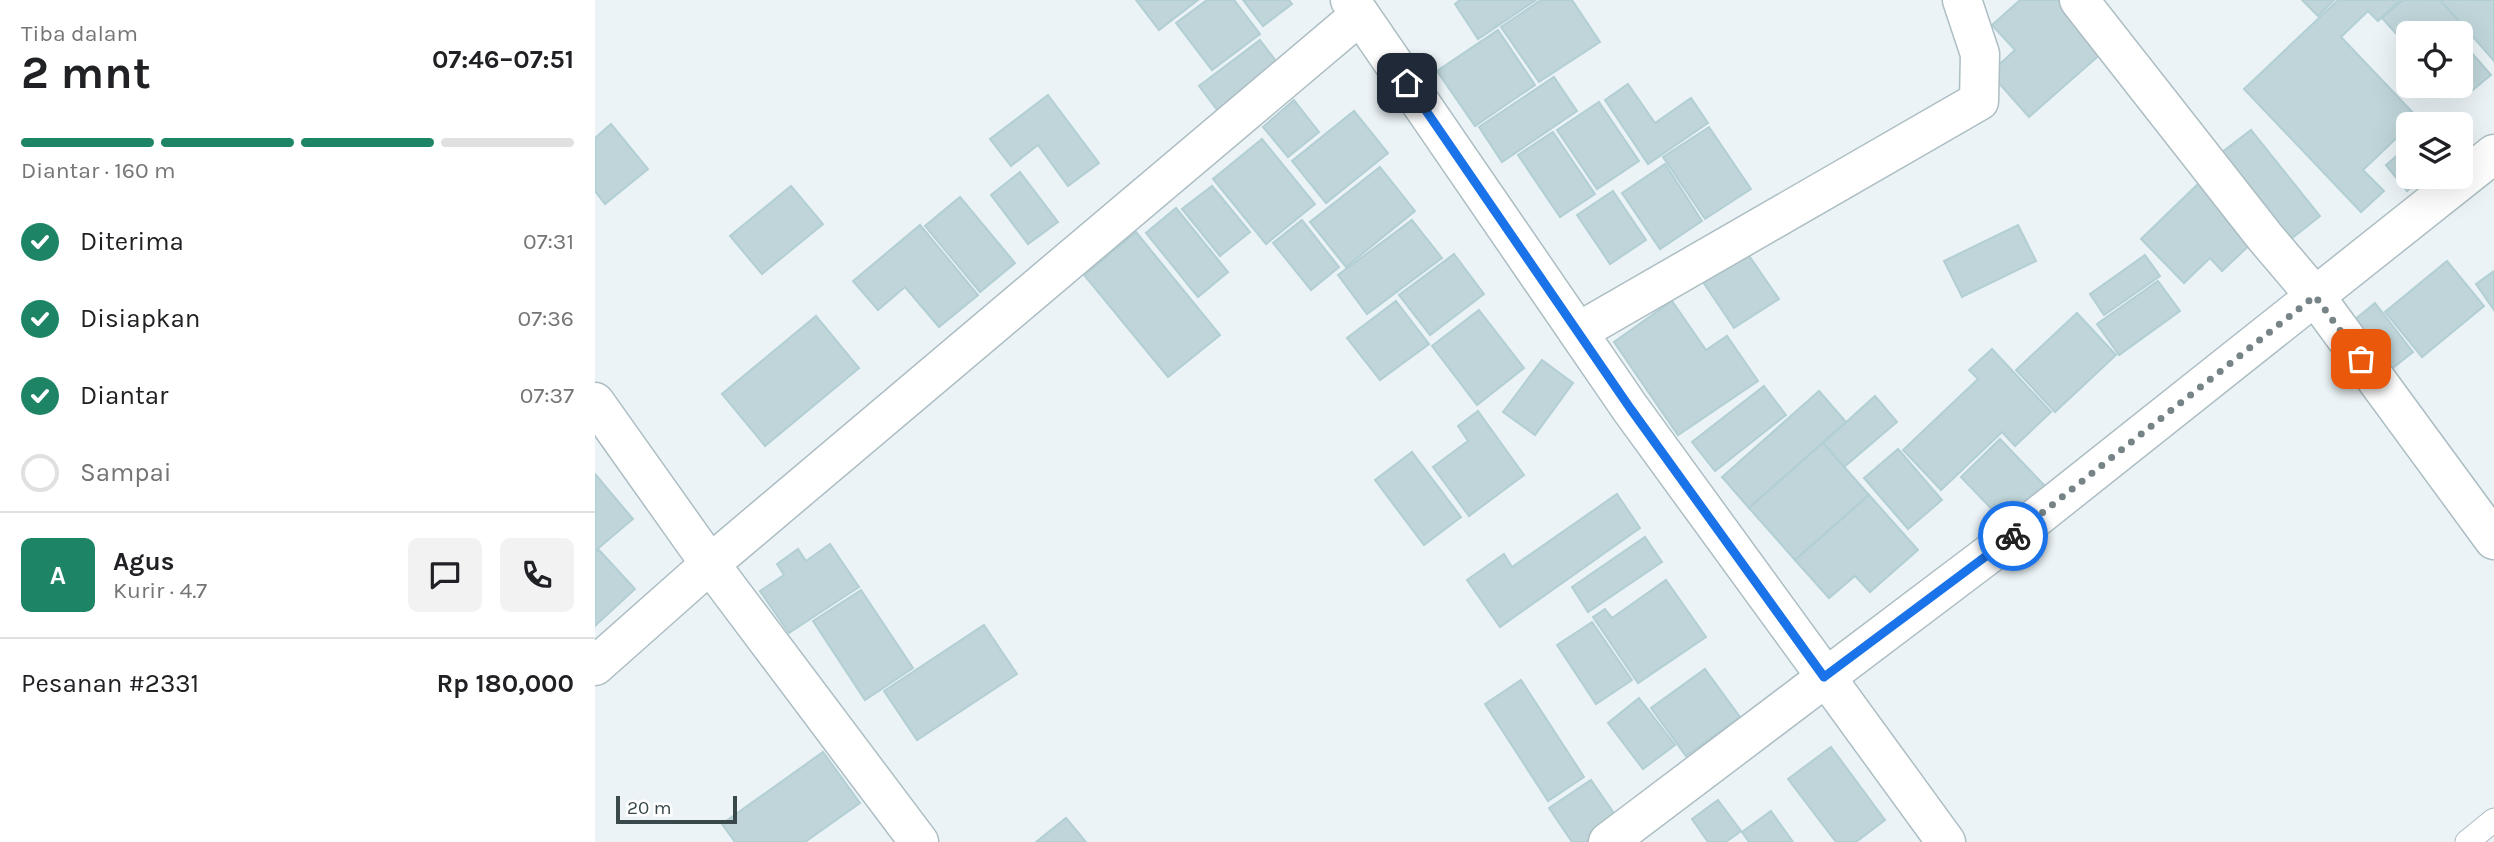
<!DOCTYPE html>
<html lang="id">
<head>
<meta charset="utf-8">
<style>
	:root { --surface:#fff; --page:#f2f2f2; --text:#202124; --muted:#757577; --line:#e0e0e0; --accent:#1d8566 }
	body { margin:0; font-family:Karla,sans-serif; background:var(--page); color:var(--text); height:100vh; display:flex; flex-direction:column; font-size:26px; white-space:nowrap }
	* { box-sizing:border-box; margin:0 }
	p { font-size:23px; color:var(--muted) }
	.icon { flex:none; width:38px; height:38px; fill:none; stroke:currentColor; stroke-width:2; stroke-linecap:round; stroke-linejoin:round }
	.map { position:relative; flex:1; overflow:hidden }
	.drawer { display:flex; flex-direction:column; background:var(--surface); width:595px }
	.drawer>* { flex:none }
	.tools { position:absolute; left:1801px; top:21px; display:grid; gap:14px }
	.tools a { display:grid; place-items:center; width:77px; height:77px; border-radius:10px; background:var(--surface); box-shadow:0 7px 28px #0002; font-size:35px }
	.scale { position:absolute; left:21px; bottom:18px; width:121px; box-sizing:border-box; padding-left:7px; border:4px solid #38484b; border-top:0; font-size:19px; line-height:24px; white-space:nowrap; color:#38484b; -webkit-text-stroke:5px #fff; paint-order:stroke }
	.pin { position:absolute; display:grid; place-items:center; width:60px; height:60px; color:#fff; margin:-30px; border-radius:14px; box-shadow:0 4px 10px #0006 }
	.courier { position:absolute; display:grid; place-items:center; width:70px; height:70px; margin:-35px; border:5px solid #1a73e8; border-radius:50%; background:#fff; color:#222; box-shadow:0 2px 9px #0007 }
	.headline em { font-style:normal; font-weight:700 }
	.headline div { display:flex; flex-direction:column-reverse }
	.headline { display:flex; align-items:center; justify-content:space-between; height:119px; padding:0 21px }
	h1 { font-size:46px; font-weight:700; line-height:52px }
	.bar { display:grid; grid-template-columns:repeat(4,1fr); gap:10px 7px; align-content:center; height:84px; padding:0 21px }
	.bar i { height:9px; border-radius:5px; background:var(--line) }
	.bar .selected { background:var(--accent) }
	.bar p { grid-column:span 4 }
	.line { display:flex; align-items:center; gap:18px; padding:0 21px; border-top:2px solid var(--line) }
	.line div { flex:1 }
	.round { display:grid; place-items:center; flex:none; width:74px; height:74px; border-radius:10px; background:var(--page) }
	ol { padding:0 21px; list-style:none }
	li { display:flex; align-items:center; gap:21px; height:77px }
	li p { margin-inline-start:auto }
	li .icon { padding:7px; border-radius:50%; background:var(--accent); color:#fff; stroke-width:4 }
	li:last-child { color:var(--muted) }
	li i { width:38px; height:38px; border:4px solid var(--line); border-radius:50% }
	main { display:flex; flex:1; min-height:0 }
	.map>svg:first-child { display:block }
	.building { fill:#bfd5d9; stroke:#b2cfd4; stroke-width:2 }
	.lines { fill:none; stroke-linecap:round; stroke-linejoin:round }
	.service-casing { stroke:#acbec3; stroke-width:25 }
	.minor-casing { stroke:#acbec3; stroke-width:41 }
	.tertiary-casing { stroke:#acbec3; stroke-width:41 }
	.service { stroke:#fff; stroke-width:23 }
	.minor { stroke:#fff; stroke-width:38 }
	.tertiary { stroke:#fff; stroke-width:38 }
	.done { stroke:#778487; stroke-width:7; stroke-dasharray:0 12.6 }
	.route { stroke:#1a73e8; stroke-width:9 }
</style>
</head>
<body>
<main>
<section class="drawer">
<div class="headline"><div><h1>2 mnt</h1><p>Tiba dalam</p></div><em>07:46–07:51</em></div>
<div class="bar"><i class="selected"></i><i class="selected"></i><i class="selected"></i><i></i><p>Diantar · 160 m</p></div>
<ol>
<li><svg class="icon" aria-label="check" viewBox="0 0 24 24"><path d="M5 12l5 5 9-10"/></svg>Diterima<p>07:31</p></li>
<li><svg class="icon" aria-label="check" viewBox="0 0 24 24"><path d="M5 12l5 5 9-10"/></svg>Disiapkan<p>07:36</p></li>
<li><svg class="icon" aria-label="check" viewBox="0 0 24 24"><path d="M5 12l5 5 9-10"/></svg>Diantar<p>07:37</p></li>
<li><i></i>Sampai</li>
</ol>
<div class="line" style="height:126px"><b class="round" style="background:var(--accent);color:#fff">A</b><div><b>Agus</b><p>Kurir · 4.7</p></div><a class="round"><svg class="icon" aria-label="chat" viewBox="0 0 24 24"><path d="M4 5h16v11H9l-5 4z"/></svg></a><a class="round"><svg class="icon" aria-label="phone" viewBox="0 0 24 24"><path d="M5 4h4l2 5-3 2q2 4 5 5l2-3 5 2v4C11 20 4 13 5 4z"/></svg></a></div>
<div class="line" style="height:91px"><div>Pesanan #2331</div><b>Rp 180,000</b></div>
</section>
<div class="map">
<svg width="1899" height="842" viewBox="0 0 1899 842">
	<rect width="100%" height="100%" fill="#ebf3f6"/>
	<g class="building">
		<path d="M541,0h62l-39,30z"/>
		<path d="M612,0h27l26,34 -48,36 -36,-47z"/>
		<path d="M648,0h46l3,4 -29,22z"/>
		<path d="M865,0h76l-58,39 -23,-35z"/>
		<path d="M946,0h31l28,42 -61,40 -38,-55z"/>
		<path d="M1425,0h52l40,44 -83,73 -39,-44 25,-23 -23,-25z"/>
		<path d="M1707,0h32l-16,16z"/>
		<path d="M1743,0h62l-22,21 -10,-10 -27,26 77,81 -7,6h-3v3l-45,43 21,21 -23,21 -117,-123z"/>
		<path d="M1808,0h37l20,22 -13,11h-39v14l-26,-29z"/>
		<path d="M1845,0h54v61l-34,-39z"/>
		<path d="M903,30l37,55 -60,41 -38,-55z"/>
		<path d="M665,40l19,25 -61,46 -19,-25z"/>
		<path d="M1868,43l28,32 -23,19 -8,-8 1,-41z"/>
		<path d="M959,77l23,34 -75,51 -23,-35z"/>
		<path d="M1033,84l27,39 36,-25 17,25 -60,41 -43,-64z"/>
		<path d="M453,95l51,68 -31,23 -30,-41 -27,21 -21,-27z"/>
		<path d="M699,100l25,32 -31,25 -25,-30z"/>
		<path d="M1004,102l40,59 -42,28 -40,-59z"/>
		<path d="M759,111l34,42 -62,50 -34,-42z"/>
		<path d="M16,124l37,45 -43,35 -10,-13v-53z"/>
		<path d="M1114,127l42,62 -46,30 -42,-62z"/>
		<path d="M1656,130l69,86 -39,31 -69,-87z"/>
		<path d="M958,132l42,62 -35,23 -42,-62z"/>
		<path d="M667,139l53,65 -49,40 -53,-65z"/>
		<path d="M1813,146v31h15l-16,14 -21,-26z"/>
		<path d="M1070,164l37,57 -42,28 -38,-56z"/>
		<path d="M785,167l35,44 -69,56 -36,-45z"/>
		<path d="M425,172l38,50 -30,22 -37,-49z"/>
		<path d="M1604,183l55,58 -32,30 -12,-13 -26,25 -43,-44z"/>
		<path d="M196,186l32,38 -61,50 -32,-38z"/>
		<path d="M617,186l38,46 -30,24 -38,-47z"/>
		<path d="M1018,191l33,49 -36,24 -33,-49z"/>
		<path d="M365,197l55,66 -35,29 -55,-66z"/>
		<path d="M581,208l52,64 -30,25 -52,-64z"/>
		<path d="M707,220l37,47 -28,23 -38,-47z"/>
		<path d="M817,220l30,38 -75,56 -29,-39z"/>
		<path d="M325,225l58,70 -39,32 -34,-40 -27,23 -25,-29z"/>
		<path d="M1423,225l18,36 -74,36 -18,-36z"/>
		<path d="M541,232l84,103 -52,42 -84,-102z"/>
		<path d="M1150,250l34,49 -45,29 -33,-49z"/>
		<path d="M859,254l30,40 -54,41 -31,-40z"/>
		<path d="M1550,255l15,21 -56,39 -14,-21z"/>
		<path d="M1852,261l37,45 -62,51 -37,-45z"/>
		<path d="M1899,271v39l-18,-26z"/>
		<path d="M1563,281l22,30 -61,44 -22,-31z"/>
		<path d="M801,301l33,43 -49,36 -33,-42z"/>
		<path d="M1077,301l34,49 21,-14 31,45 -80,54 -64,-93z"/>
		<path d="M1780,303l38,49 -28,22 -38,-48z"/>
		<path d="M884,310l45,58 -47,37 -45,-59z"/>
		<path d="M1482,313l39,42 -61,57 -39,-42z"/>
		<path d="M221,316l43,52 -94,78 -43,-52z"/>
		<path d="M1397,349l59,63 -36,34 -13,-14 -61,58 -38,-40 75,-71 -9,-9z"/>
		<path d="M947,360l31,23 -38,52 -32,-23z"/>
		<path d="M1169,386l22,29 -71,56 -23,-29z"/>
		<path d="M1224,391l27,31 -97,86 -27,-31z"/>
		<path d="M1280,396l22,26 -53,45 -21,-24z"/>
		<path d="M883,411l46,64 -55,41 -36,-49 35,-26 -10,-15z"/>
		<path d="M1405,439l45,47 -40,37 -44,-46z"/>
		<path d="M1228,443l46,52 -74,65 -46,-52z"/>
		<path d="M1303,449l44,51 -34,29 -44,-51z"/>
		<path d="M817,452l49,65 -37,28 -49,-65z"/>
		<path d="M0,474l38,45 -38,32z"/>
		<path d="M1022,494l23,34 -140,99 -33,-47 37,-26 8,13z"/>
		<path d="M1274,495l49,55 -48,42 -15,-16 -26,22 -34,-38z"/>
		<path d="M1050,537l17,25 -74,50 -16,-25z"/>
		<path d="M235,544l29,43 -70,46 -29,-42 24,-16 -7,-11 21,-15 8,12z"/>
		<path d="M4,550l36,39 -40,37v-73z"/>
		<path d="M1071,580l40,57 -68,46 -45,-66 12,-8 7,9z"/>
		<path d="M266,590l52,78 -48,32 -52,-79z"/>
		<path d="M997,622l40,58 -36,24 -39,-59z"/>
		<path d="M389,625l33,49 -100,66 -33,-49z"/>
		<path d="M1110,669l35,48 -54,39 -35,-48z"/>
		<path d="M926,680l63,97 -36,24 -63,-97z"/>
		<path d="M1044,698l36,47 -32,24 -35,-46z"/>
		<path d="M1236,747l54,73 -29,22h-20l-48,-63z"/>
		<path d="M228,752l37,51 -55,39h-70l-13,-18z"/>
		<path d="M996,780l27,39 -33,23h-13l-23,-34z"/>
		<path d="M1123,800l23,31 -15,11h-18l-16,-23z"/>
		<path d="M1176,811l22,31h-44l-7,-10z"/>
		<path d="M471,818l20,24h-50z"/>
	</g>
	<g class="lines">
		<defs>
			<path id="service" d="M1872,842l27,-22"/>
			<g id="minor">
				<path d="M755,0l280,408 316,434"/>
				<path d="M1484,0l186,237 50,59 179,244"/>
				<path d="M983,332l401,-231 1,-47 -18,-54"/>
				<path d="M0,402l115,162 209,278"/>
				<path d="M0,666l115,-102 650,-549"/>
			</g>
			<path id="tertiary" d="M1013,842l405,-306 481,-382"/>
		</defs>
		<use href="#service" class="service-casing"/>
		<use href="#minor" class="minor-casing"/>
		<use href="#tertiary" class="tertiary-casing"/>
		<use href="#service" class="service"/>
		<use href="#minor" class="minor"/>
		<use href="#tertiary" class="tertiary"/>
	</g>
	<g class="lines">
		<path class="done" d="M1418,536l302,-240 46,63"/>
		<path class="route" d="M812,83l223,325 194,269 189,-141"/>
	</g>
</svg>
<div class="tools">
<a><svg class="icon" aria-label="locate" viewBox="0 0 24 24"><circle cx="12" cy="12" r="6"/><path d="M12 2v4M12 18v4M2 12h4M18 12h4"/></svg></a>
<a><svg class="icon" aria-label="layers" viewBox="0 0 24 24"><path d="M12 4l9 5-9 5-9-5zM3 14l9 5 9-5"/></svg></a>
</div>
<div class="scale">20 m</div>
<div class="pin" style="left:1766px;top:359px;background:#ea580c"><svg class="icon" aria-label="bag" viewBox="0 0 24 24"><path d="M5 8h14l-1 12H6zM9 8a3 3 0 0 1 6 0"/></svg></div>
<div class="pin" style="left:812px;top:83px;background:#1f2937"><svg class="icon" aria-label="home" viewBox="0 0 24 24"><path d="M3 11l9-7 9 7M6 9v11h12V9"/></svg></div>
<div class="courier" style="left:1418px;top:536px"><svg class="icon" aria-label="bike" viewBox="0 0 24 24"><circle cx="6" cy="16" r="4"/><circle cx="18" cy="16" r="4"/><path d="M6 16l4-8h5l3 8M10 8l3 8H6M13 5h3"/></svg></div>
</div>
</main>
</body>
</html>
